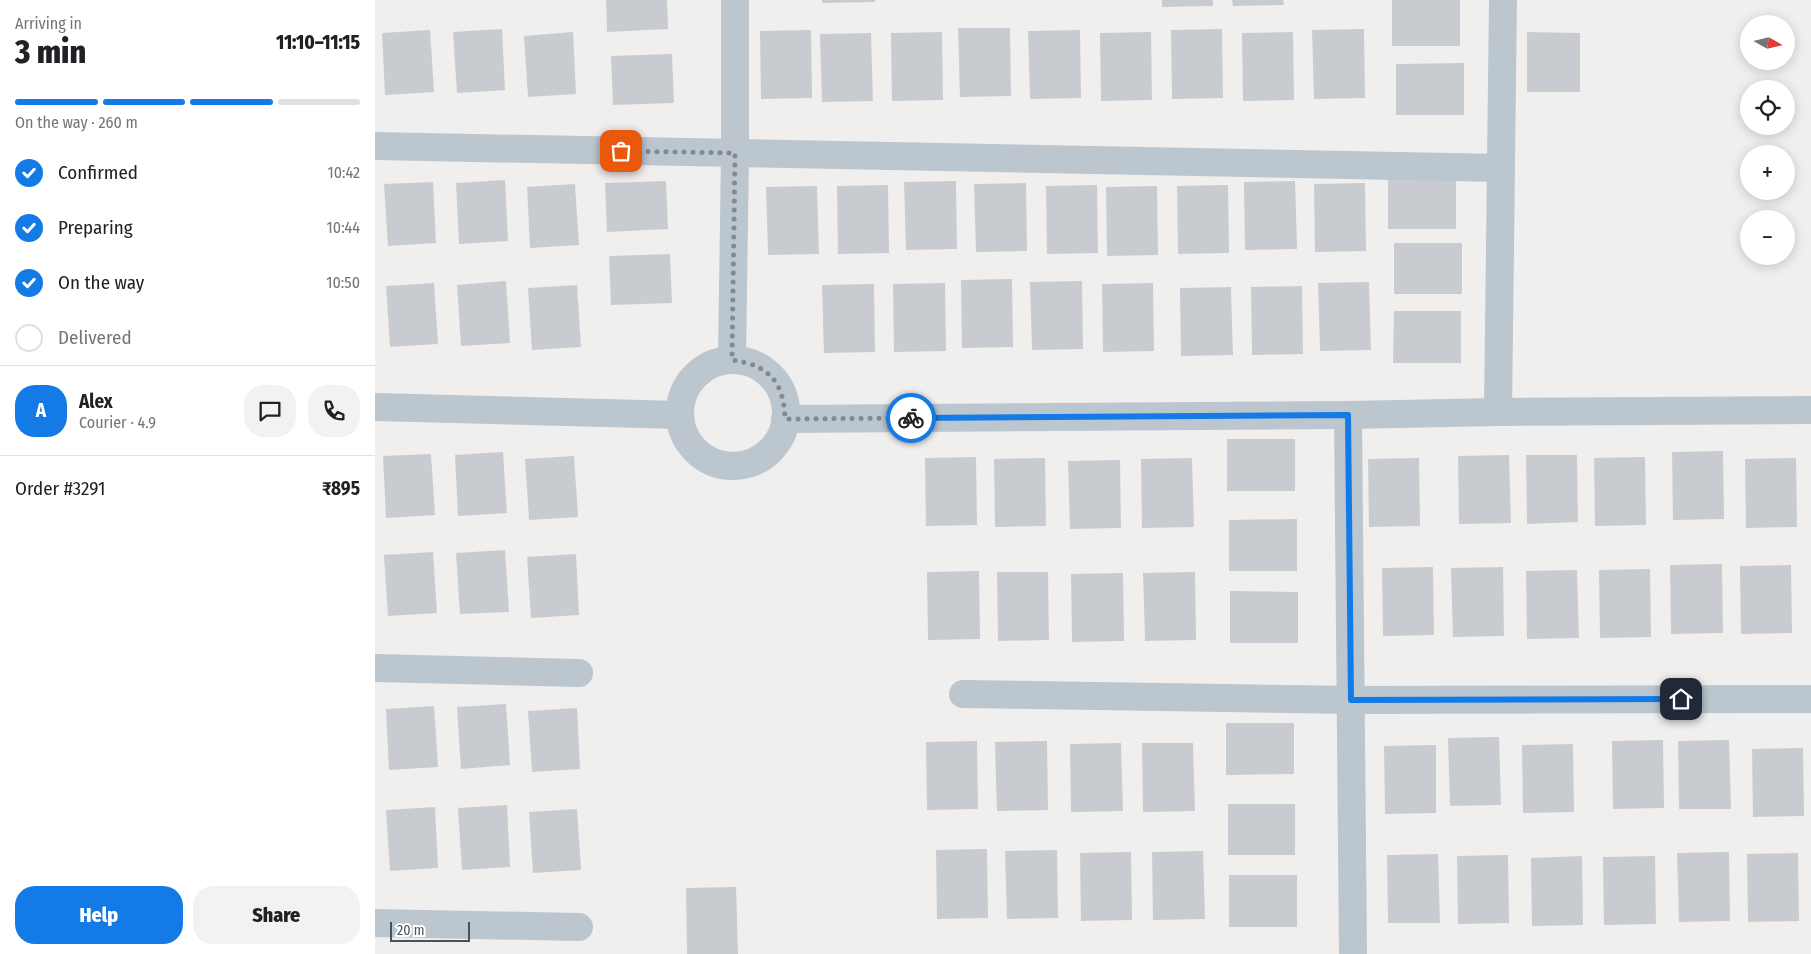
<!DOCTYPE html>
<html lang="en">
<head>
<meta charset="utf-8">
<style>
	:root { --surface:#fff; --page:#f2f2f2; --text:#202124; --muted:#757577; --line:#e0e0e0; --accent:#147ae5 }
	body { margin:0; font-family:"Fira Sans Condensed",sans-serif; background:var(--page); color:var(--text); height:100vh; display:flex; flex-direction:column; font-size:19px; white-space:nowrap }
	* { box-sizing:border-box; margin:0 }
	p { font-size:16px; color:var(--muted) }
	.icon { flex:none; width:28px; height:28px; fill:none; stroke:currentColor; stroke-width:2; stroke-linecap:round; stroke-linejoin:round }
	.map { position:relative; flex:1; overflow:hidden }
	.sheet { display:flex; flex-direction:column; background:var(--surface); width:375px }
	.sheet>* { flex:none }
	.needle { width:32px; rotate:98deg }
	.controls { position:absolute; left:1365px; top:15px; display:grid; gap:10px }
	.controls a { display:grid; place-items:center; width:55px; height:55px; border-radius:50%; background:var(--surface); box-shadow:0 2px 12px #0003; font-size:25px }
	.scale { position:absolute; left:15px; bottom:12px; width:80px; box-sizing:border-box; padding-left:5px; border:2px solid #46535c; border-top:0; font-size:14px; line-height:18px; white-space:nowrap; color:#46535c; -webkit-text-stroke:4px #fff; paint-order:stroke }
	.pin { position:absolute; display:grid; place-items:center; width:42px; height:42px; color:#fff; margin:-21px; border-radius:10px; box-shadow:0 2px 8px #0006 }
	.courier { position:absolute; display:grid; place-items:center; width:50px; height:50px; margin:-25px; border:4px solid #147ae5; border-radius:50%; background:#fff; color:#222; box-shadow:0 1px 6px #0007 }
	.summary em { font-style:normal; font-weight:800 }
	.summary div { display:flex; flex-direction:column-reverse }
	.summary { display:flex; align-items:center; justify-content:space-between; height:85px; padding:0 15px }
	h1 { font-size:32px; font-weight:800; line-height:38px }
	.bar { display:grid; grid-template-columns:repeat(4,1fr); gap:8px 5px; align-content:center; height:60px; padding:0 15px }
	.bar i { height:6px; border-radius:4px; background:var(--line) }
	.bar .active { background:var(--accent) }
	.bar p { grid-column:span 4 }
	.line { display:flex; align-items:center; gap:12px; padding:0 15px; border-top:1px solid var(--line) }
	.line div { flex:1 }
	.round { display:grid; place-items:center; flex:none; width:52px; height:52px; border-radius:20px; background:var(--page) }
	ol { padding:0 15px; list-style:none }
	li { display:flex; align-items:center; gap:15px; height:55px }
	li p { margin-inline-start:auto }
	li .icon { padding:5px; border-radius:50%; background:var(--accent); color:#fff; stroke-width:4 }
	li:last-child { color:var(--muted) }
	li i { width:28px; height:28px; border:2px solid var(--line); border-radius:50% }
	.primary-button { display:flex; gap:10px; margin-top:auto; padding:10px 15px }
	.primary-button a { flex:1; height:58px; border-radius:20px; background:var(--accent); color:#fff; font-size:20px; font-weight:800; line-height:58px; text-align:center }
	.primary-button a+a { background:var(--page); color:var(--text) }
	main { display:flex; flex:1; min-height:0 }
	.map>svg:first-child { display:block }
	.building { fill:#c8ccd1 }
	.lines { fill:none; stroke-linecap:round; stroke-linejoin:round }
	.minor { stroke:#bcc6ce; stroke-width:28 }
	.done { stroke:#82898f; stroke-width:5; stroke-dasharray:0 9 }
	.route { stroke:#147ae5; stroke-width:6 }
</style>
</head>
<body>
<main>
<section class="sheet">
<div class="summary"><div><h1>3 min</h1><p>Arriving in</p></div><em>11:10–11:15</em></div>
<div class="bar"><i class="active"></i><i class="active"></i><i class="active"></i><i></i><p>On the way · 260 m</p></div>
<ol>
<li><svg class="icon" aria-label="check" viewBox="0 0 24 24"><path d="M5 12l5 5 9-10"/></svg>Confirmed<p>10:42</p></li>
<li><svg class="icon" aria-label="check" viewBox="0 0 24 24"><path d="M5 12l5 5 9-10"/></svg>Preparing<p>10:44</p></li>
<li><svg class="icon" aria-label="check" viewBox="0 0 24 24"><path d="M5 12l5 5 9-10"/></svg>On the way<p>10:50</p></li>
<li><i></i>Delivered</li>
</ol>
<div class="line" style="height:90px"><b class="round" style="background:var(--accent);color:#fff">A</b><div><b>Alex</b><p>Courier · 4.9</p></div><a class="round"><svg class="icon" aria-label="chat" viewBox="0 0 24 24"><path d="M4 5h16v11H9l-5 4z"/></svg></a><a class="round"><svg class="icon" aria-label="phone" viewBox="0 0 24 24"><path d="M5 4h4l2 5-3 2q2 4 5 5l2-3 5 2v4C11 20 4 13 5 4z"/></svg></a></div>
<div class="line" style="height:65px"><div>Order #3291</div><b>₹895</b></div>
<div class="primary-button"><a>Help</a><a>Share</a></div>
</section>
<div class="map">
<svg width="1436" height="954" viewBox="0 0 1436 954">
	<rect width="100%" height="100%" fill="#f1eeee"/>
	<g class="building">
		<path d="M231,0h61l1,29 -61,3z"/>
		<path d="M447,0h53v2l-53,1z"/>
		<path d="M787,0h51v6l-51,1z"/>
		<path d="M857,0h51l1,5 -51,1z"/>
		<rect x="1017" y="0" width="68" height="46"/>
		<path d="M583,28h52l1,68 -51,1z"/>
		<path d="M127,29l3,61 -48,3 -4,-61z"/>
		<path d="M847,29l1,69 -51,1 -1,-69z"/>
		<path d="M989,29l1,69 -51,1 -2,-69z"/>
		<path d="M55,30l4,62 -49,3 -3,-62z"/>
		<path d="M436,30l1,68 -51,1 -1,-68z"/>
		<path d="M705,30l1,68 -51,1 -2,-68z"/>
		<path d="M198,32l3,62 -48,3 -4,-61z"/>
		<path d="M567,32l1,68 -51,1 -1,-68z"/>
		<path d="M776,32l1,68 -51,1 -1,-68z"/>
		<path d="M918,32l1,68 -51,1 -1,-68z"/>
		<path d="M1152,32l53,1v59h-53z"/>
		<path d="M496,33l2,68 -51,1 -2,-68z"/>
		<path d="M297,54l2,49 -61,2 -2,-49z"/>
		<path d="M1089,63v52h-68v-51z"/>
		<rect x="1013" y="177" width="68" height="52"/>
		<path d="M130,180l3,61 -49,3 -3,-61z"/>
		<path d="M291,181l2,48 -61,3 -2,-49z"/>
		<path d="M581,181l1,68 -51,1 -2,-68z"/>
		<path d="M920,181l2,68 -52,1 -1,-68z"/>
		<path d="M58,182l3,61 -48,3 -4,-62z"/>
		<path d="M651,183l1,68 -51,1 -2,-68z"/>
		<path d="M990,183l1,68 -51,1 -1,-68z"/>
		<path d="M200,184l4,61 -49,3 -3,-61z"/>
		<path d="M513,185l1,68 -51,1 -1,-68z"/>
		<path d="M722,185l1,68 -51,1 -1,-68z"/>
		<path d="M853,185l1,68 -51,1 -1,-68z"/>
		<path d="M442,186l2,68 -51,1 -2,-68z"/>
		<path d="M782,186l1,69 -51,1 -1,-69z"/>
		<rect x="1019" y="243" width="68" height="51"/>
		<path d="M295,254l2,49 -61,2 -2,-49z"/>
		<path d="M637,279l1,68 -51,1 -1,-68z"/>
		<path d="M131,281l4,62 -49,3 -4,-61z"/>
		<path d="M707,281l1,68 -51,1 -2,-68z"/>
		<path d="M994,282l2,68 -51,1 -2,-68z"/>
		<path d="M59,283l4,61 -48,3 -4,-61z"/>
		<path d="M570,283l1,68 -52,1 -1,-68z"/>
		<path d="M778,283l1,68 -51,1 -1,-68z"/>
		<path d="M499,284l1,68 -51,1 -2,-68z"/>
		<path d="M202,285l4,62 -49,3 -4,-62z"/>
		<path d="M927,286l1,68 -51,1 -1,-68z"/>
		<path d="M856,287l2,68 -52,1 -1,-68z"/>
		<path d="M1019,311h67v52h-68z"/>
		<rect x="852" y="439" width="68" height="52"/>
		<path d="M1348,451l1,68 -51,1 -1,-68z"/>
		<path d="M128,452l4,61 -49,3 -3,-61z"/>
		<path d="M56,454l4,61 -49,3 -3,-62z"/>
		<path d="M1134,455l2,68 -52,1 -1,-68z"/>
		<path d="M1151,455h51l1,67 -51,2z"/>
		<path d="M199,456l4,61 -49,3 -4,-61z"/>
		<path d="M601,457l1,68 -51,1 -1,-68z"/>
		<path d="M1270,457l1,68 -51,1 -1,-68z"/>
		<path d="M670,458l1,68 -51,1 -1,-68z"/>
		<path d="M817,458l2,69 -52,1 -1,-69z"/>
		<path d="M1044,458l1,68 -51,1 -1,-68z"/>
		<path d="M1421,458l1,69 -51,1 -1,-69z"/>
		<path d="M745,460l1,68 -51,1 -2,-68z"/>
		<path d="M922,519v52h-68v-51z"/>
		<path d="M130,550l4,62 -49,2 -4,-61z"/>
		<path d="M58,552l4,61 -49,3 -4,-61z"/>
		<path d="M201,554l3,61 -48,3 -4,-61z"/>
		<path d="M1347,564l1,69 -52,1 -1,-69z"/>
		<path d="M1416,565l1,68 -51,1 -1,-68z"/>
		<path d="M1058,567l1,68 -51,1 -1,-68z"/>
		<path d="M1128,567l1,69 -51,1 -2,-69z"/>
		<path d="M1275,569l1,68 -51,1 -1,-68z"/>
		<path d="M1202,570l2,68 -52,1 -1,-68z"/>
		<path d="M604,571l1,68 -52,1 -1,-68z"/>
		<path d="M622,572h51l1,68 -51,1z"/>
		<path d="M820,572l1,68 -51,1 -2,-68z"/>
		<path d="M748,573l1,68 -52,1 -1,-68z"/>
		<path d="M855,591l68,1v51h-68z"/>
		<path d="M131,704l4,61 -49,4 -4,-62z"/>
		<path d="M59,706l4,61 -49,3 -3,-61z"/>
		<path d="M202,708l3,61 -48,3 -4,-61z"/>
		<path d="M851,723h68v51l-68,1z"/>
		<path d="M1124,737l2,68 -51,1 -2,-68z"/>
		<path d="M1288,740l1,68 -51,1 -1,-68z"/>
		<path d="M1354,740l2,69h-52l-1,-68z"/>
		<path d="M602,741l1,68 -51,1 -1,-68z"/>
		<path d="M672,741l1,69 -51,1 -2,-69z"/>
		<path d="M746,743l2,68 -52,1 -1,-68z"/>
		<path d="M767,743h51l2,68 -52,1z"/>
		<path d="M1198,744l1,68 -51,1 -1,-68z"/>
		<path d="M1061,745v68l-51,1 -1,-68z"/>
		<path d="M1428,748l1,68 -51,1 -1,-68z"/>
		<rect x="853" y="804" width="67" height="51"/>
		<path d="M132,805l3,62 -48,3 -4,-62z"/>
		<path d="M60,807l3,61 -48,3 -4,-61z"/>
		<path d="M202,809l4,61 -48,3 -4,-61z"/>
		<path d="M612,849l1,69 -51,1 -1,-69z"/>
		<path d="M682,850l1,68 -51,1 -2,-68z"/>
		<path d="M828,851l2,68 -52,1 -1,-68z"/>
		<path d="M756,852l1,68 -51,1 -1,-68z"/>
		<path d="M1354,852l1,69 -51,1 -2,-69z"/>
		<path d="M1423,853l1,68 -51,1 -1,-68z"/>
		<path d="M1063,854l2,69h-52l-1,-68z"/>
		<path d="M1133,855l1,68 -51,1 -1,-68z"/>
		<path d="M1207,856l1,69 -51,1 -1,-68z"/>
		<path d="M1280,856l1,68 -52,1 -1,-68z"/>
		<rect x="854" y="875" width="68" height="52"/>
		<path d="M361,887l2,67h-51l-1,-66z"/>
	</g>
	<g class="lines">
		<g class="minor">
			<path d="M0,146l1126,22"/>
			<path d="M357,360l3,-207v-153"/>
			<circle cx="358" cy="413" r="53"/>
			<path d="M0,407l305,8"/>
			<path d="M1123,412l5,-412"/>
			<path d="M973,415l5,539"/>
			<path d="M410,419l563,-4 150,-3 313,-2"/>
			<path d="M0,668l204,5"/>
			<path d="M588,694l388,6 460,-1"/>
			<path d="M0,923l204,4"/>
		</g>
	</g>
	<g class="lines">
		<path class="done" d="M246,151l114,2 -3,207c37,5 52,22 53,59l126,-1"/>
		<path class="route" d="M536,418l437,-3 3,285 330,-1"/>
	</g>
</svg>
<div class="controls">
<a><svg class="needle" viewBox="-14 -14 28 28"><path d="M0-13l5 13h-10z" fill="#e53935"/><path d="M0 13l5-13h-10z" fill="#757577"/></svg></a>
<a><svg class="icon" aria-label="locate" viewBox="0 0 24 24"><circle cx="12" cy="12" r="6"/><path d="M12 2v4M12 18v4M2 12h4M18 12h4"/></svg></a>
<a>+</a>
<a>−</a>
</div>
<div class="scale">20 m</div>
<div class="pin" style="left:246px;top:151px;background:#ea580c"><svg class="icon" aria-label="bag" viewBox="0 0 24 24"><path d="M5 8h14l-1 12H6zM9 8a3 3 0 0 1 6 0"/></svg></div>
<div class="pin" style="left:1306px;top:699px;background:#1f2937"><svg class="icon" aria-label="home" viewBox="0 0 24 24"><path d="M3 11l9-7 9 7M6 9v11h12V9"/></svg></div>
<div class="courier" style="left:536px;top:418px"><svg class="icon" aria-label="bike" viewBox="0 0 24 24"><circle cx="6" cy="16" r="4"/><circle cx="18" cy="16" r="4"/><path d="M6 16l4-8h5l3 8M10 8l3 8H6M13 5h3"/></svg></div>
</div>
</main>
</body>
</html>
